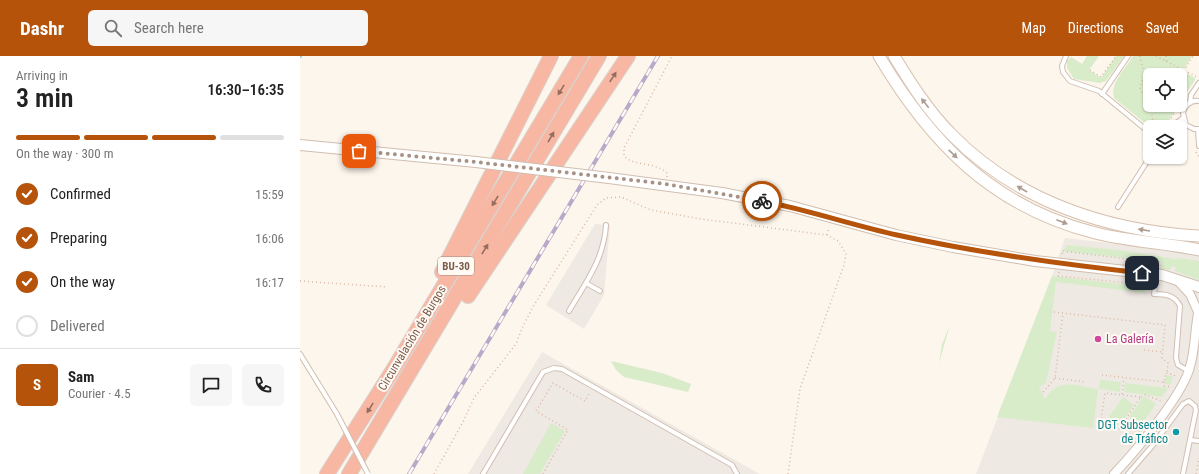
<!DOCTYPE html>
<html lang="en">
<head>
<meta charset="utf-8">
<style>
	:root { --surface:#fff; --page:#f6f6f6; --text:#222; --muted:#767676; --line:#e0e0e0; --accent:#b45309 }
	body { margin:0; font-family:"Roboto Condensed",sans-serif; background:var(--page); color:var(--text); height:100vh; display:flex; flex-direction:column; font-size:15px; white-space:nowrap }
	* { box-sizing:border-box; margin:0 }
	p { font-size:13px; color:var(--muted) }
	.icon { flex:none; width:22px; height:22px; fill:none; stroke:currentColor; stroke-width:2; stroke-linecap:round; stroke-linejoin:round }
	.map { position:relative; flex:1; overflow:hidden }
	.drawer { display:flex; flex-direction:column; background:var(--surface); width:300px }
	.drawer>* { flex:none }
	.fabs { position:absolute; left:843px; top:12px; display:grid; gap:8px }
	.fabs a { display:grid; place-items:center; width:44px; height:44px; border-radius:6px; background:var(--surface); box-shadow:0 1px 3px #0004; font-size:20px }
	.pin { position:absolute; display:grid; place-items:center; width:34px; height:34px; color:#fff; margin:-17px; border-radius:8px; box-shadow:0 2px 6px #0006 }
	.courier { position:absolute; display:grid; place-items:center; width:40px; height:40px; margin:-20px; border:3px solid #b45309; border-radius:50%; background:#fff; color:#222; box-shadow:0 1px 5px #0007 }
	.head em { font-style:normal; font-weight:600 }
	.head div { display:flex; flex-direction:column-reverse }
	.head { display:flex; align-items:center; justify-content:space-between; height:68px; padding:0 16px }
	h1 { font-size:26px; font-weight:600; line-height:30px }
	.bar { display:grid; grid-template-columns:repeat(4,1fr); gap:6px 4px; align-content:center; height:48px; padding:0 16px }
	.bar i { height:5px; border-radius:3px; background:var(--line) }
	.bar .current { background:var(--accent) }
	.bar p { grid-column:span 4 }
	.line { display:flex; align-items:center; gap:10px; padding:0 16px; border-top:1px solid var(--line) }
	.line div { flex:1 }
	.round { display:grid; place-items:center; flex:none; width:42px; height:42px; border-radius:6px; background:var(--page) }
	ol { padding:0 16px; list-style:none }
	li { display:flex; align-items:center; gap:12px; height:44px }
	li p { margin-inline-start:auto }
	li .icon { padding:4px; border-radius:50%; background:var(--accent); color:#fff; stroke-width:4 }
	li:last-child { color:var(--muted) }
	li i { width:22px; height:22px; border:2px solid var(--line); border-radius:50% }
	header { display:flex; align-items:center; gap:24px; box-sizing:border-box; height:56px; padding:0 20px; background:var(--accent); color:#fff }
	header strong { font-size:19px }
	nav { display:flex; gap:22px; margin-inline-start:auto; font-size:14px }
	.search { width:280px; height:36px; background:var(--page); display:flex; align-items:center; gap:10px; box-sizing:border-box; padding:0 14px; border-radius:6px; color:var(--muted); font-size:15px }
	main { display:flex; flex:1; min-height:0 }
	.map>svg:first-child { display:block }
	.industrial { fill:#efe9e4 }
	.green { fill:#d8ecc9 }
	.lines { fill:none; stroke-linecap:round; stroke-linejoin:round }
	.stream { stroke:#a5d3da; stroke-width:2.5 }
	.service-casing { stroke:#d1beb0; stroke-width:6 }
	.minor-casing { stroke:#d1beb0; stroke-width:10 }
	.tertiary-casing { stroke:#d1beb0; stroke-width:12 }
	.secondary-casing { stroke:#d6c0b0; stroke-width:13 }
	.motorway-casing { stroke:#dad1cd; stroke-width:16 }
	.path { stroke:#d9b8a5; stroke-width:1.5; stroke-dasharray:1 3; stroke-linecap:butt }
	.service { stroke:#fff; stroke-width:4 }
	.minor { stroke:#fff; stroke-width:8 }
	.tertiary { stroke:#fff; stroke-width:10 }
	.secondary { stroke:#fff; stroke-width:11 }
	.motorway { stroke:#f7b7a3; stroke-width:14 }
	.rail-casing { stroke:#b9a8c9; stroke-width:4 }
	.rail { stroke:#fffaf3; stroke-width:2.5; stroke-dasharray:8; stroke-linecap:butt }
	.service-bridge-casing { stroke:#d1beb0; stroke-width:6; stroke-linecap:butt }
	.tertiary-bridge-casing { stroke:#d1beb0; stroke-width:12; stroke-linecap:butt }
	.service-bridge { stroke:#fff; stroke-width:4 }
	.tertiary-bridge { stroke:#fff; stroke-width:10 }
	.oneway { fill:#936e5e }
	.oneway2 { fill:#af9d94 }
	.done { stroke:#a89285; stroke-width:4; stroke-dasharray:0 7.2 }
	.route { stroke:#b45309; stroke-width:5 }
	.hotel-dot { fill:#d1479c; stroke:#fffaf3; stroke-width:1.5 }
	.culture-dot { fill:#0f9aa8; stroke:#fffaf3; stroke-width:1.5 }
	.labels { text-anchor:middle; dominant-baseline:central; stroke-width:4; stroke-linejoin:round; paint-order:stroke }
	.shield { fill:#fffaf3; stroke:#a28b7f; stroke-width:1 }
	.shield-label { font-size:11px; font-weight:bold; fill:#7a5c4d }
	.street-label { font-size:12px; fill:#7a5c4d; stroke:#fffaf3 }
	.hotel-label { font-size:12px; fill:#b23c85; stroke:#fffaf3; text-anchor:start }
	.culture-label { font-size:12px; fill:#0d838f; stroke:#fffaf3; text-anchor:end }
</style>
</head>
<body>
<header>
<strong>Dashr</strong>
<div class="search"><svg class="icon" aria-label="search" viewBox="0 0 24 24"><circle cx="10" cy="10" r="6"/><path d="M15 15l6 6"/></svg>Search here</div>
<nav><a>Map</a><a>Directions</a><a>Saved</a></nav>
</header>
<main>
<section class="drawer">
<div class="head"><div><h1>3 min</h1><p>Arriving in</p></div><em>16:30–16:35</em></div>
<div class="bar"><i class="current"></i><i class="current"></i><i class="current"></i><i></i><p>On the way · 300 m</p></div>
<ol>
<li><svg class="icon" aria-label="check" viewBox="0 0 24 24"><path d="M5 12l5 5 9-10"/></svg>Confirmed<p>15:59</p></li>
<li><svg class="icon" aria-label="check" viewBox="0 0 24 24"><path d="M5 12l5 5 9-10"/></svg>Preparing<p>16:06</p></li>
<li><svg class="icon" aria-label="check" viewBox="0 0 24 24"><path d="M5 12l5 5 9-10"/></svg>On the way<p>16:17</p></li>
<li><i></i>Delivered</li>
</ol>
<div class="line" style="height:72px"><b class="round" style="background:var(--accent);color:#fff">S</b><div><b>Sam</b><p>Courier · 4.5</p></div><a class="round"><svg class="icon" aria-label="chat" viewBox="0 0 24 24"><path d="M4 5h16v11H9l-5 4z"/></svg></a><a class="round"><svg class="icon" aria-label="phone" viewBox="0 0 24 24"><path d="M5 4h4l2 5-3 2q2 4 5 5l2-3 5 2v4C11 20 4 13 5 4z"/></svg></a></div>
</section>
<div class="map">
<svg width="899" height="418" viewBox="0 0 899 418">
	<rect width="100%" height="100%" fill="#fdf6ec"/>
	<g class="industrial">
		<path d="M295,168l15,1 -6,70 -20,34 -38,-24z"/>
		<path d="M765,182l134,15v221h-223l76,-198z"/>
		<path d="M242,296l218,122h-292z"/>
	</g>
	<g class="green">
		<path d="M787,0h12l-10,14 12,8 15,-22h8l-18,25 -6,2 -26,-4 -7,-11v-7l4,-4 11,7z"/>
		<path d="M833,0h59l-9,15 12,7v2l-15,23v-28h-30v30h29c-8,12 -16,30 -32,18l-1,1 -32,-26c-5,-14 12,-30 19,-42z"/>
		<path d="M767,189l51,5 58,9 4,-1 19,3v19l-24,-9 1,-4 -4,-1 -2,4 -9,-1v-7l-98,-11z"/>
		<path d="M752,220l94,11 -1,6 -89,-11 -6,49 7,1 -11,51 -7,4 6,12c15,-23 33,-12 53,-10l-5,39 -96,-11z"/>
		<path d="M650,269l-11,38 3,-19z"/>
		<path d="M311,305l51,12 29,11 -3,8 -64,-15 -8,-7z"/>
		<path d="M866,319l7,2 -3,8 -5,-1z"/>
		<path d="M800,324l21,2 -1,10 -21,-3z"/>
		<path d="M825,327l43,5 -6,9 -38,-5z"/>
		<path d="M844,340l12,8 -15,21 -12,-8z"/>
		<path d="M823,341l11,8 -15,21 -11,-8z"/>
		<path d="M251,367l14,8 -25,43h-17z"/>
	</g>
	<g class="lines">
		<path class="stream" d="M0,1l1,-1"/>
		<defs>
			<g id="service">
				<path d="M766,0l-4,10 1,6 7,9 29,10 51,42"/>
				<path d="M802,38l26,-38"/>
				<path d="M899,45c-9,-1 -14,4 -16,12l3,12 8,4h5"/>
				<path d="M890,47l1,-8 8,-12"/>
				<path d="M871,71l12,-9"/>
				<path d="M898,74l1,16"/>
				<path d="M818,151l32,-50"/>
				<path d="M856,220l-2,18c11,0 21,1 26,12l-4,52 2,7 11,6"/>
				<path d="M286,227l14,8"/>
				<path d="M269,255c17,-29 35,-52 37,-86"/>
				<path d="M0,298l37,60"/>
				<path d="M890,384l9,1"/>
				<path d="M183,418l60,-102 11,-4 8,1 170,96 5,9"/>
				<path d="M828,418l25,-29 30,-41 6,-3 6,5 1,4 -13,64"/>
			</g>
			<g id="minor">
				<path d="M878,225l12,13 8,18"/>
				<path d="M814,418c21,-22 66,-76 75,-104 7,-20 5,-41 10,-61"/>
			</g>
			<g id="tertiary">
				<path d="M0,89l176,17"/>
				<path d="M309,122l113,15 68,13 106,29 57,12 82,14 127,14 37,12"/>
			</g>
			<g id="secondary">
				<path d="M579,0c51,86 113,150 213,176 35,10 72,10 107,18"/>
				<path d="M594,0c17,28 35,56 58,79 65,66 155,96 247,101"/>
			</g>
			<g id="motorway">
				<path d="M142,216l109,-216"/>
				<path d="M168,240l160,-240"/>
				<path d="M27,418l66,-104 188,-314"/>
				<path d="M49,418l250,-418"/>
			</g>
		</defs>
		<use href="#service" class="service-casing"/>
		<use href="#minor" class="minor-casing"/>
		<use href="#tertiary" class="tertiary-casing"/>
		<use href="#secondary" class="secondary-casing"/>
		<use href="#motorway" class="motorway-casing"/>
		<g class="path">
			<path d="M840,0l5,23"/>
			<path d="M856,0l41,21"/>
			<path d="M866,5v-5"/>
			<path d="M790,14l11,7 15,-21"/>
			<path d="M884,15l9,-15"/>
			<path d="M850,21l-8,4 -2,7 3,7 7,4"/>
			<path d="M849,43l5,28"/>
			<path d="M871,62l6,-8"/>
			<path d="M896,96l3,5"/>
			<path d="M367,121v-4c-13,-12 -32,-6 -43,-17v-8l48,-92"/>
			<path d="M527,179l2,-8"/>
			<path d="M762,198v-3l98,12v3"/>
			<path d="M759,216l-1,4 90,9"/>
			<path d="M0,225l87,6"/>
			<path d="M754,256l111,13 -3,33 6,5 -1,10"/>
			<path d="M844,294l18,2"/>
			<path d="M802,319l62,7 2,-9 8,2 2,3"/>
			<path d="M755,322l31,4"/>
			<path d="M864,326v4l7,1"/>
			<path d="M743,336l12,-14 8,-65"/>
			<path d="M822,338l2,-16"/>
			<path d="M841,341l4,-2 17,6"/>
			<path d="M819,373l22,-32 -36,-4 -5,33 40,5"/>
			<path d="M134,418l30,-54 10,-22 42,-54 7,-18 11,-21 63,-100 9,-7 15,-1 30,13 50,9 126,16 11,6 8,13 -2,11 -44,124 -12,85"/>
			<path d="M243,418l25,-44 -32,-19 17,-28 32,18 5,-9"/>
			<path d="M896,418l3,-16"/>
		</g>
		<use href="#service" class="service"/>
		<use href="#minor" class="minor"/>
		<use href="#tertiary" class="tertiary"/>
		<use href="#secondary" class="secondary"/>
		<use href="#motorway" class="motorway"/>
		<defs>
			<path id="rail" d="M109,418l249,-418"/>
		</defs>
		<use href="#rail" class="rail-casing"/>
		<use href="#rail" class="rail"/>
		<defs>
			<path id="service-bridge" d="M37,358l31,60"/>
			<path id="tertiary-bridge" d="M176,106l133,16"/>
		</defs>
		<use href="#service-bridge" class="service-bridge-casing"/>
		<use href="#tertiary-bridge" class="tertiary-bridge-casing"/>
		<use href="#service-bridge" class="service-bridge"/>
		<use href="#tertiary-bridge" class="tertiary-bridge"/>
	</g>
	<defs><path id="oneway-solid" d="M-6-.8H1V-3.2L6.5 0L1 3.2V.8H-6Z"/></defs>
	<g class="oneway">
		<use href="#oneway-solid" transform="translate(313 21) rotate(-57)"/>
		<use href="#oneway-solid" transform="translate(261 34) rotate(121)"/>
		<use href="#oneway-solid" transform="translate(251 81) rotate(-60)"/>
		<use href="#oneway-solid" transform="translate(195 145) rotate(121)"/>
		<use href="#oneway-solid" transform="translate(185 193) rotate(-59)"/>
		<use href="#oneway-solid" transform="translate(70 352) rotate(122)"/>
	</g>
	<g class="oneway2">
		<use href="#oneway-solid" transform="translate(625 47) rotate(-128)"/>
		<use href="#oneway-solid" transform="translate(653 98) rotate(43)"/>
		<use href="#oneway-solid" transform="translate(722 133) rotate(-150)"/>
		<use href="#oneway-solid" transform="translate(762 166) rotate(21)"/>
		<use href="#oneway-solid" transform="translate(844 174) rotate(-171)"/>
	</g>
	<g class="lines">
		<path class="done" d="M59,95l117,11 190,22 96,17"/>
		<path class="route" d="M462,145c46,9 90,24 135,34 81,18 162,29 245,38"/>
	</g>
	<circle class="hotel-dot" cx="798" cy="283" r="4"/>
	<circle class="culture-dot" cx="876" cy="376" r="4"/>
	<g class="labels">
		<rect class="shield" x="138" y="201" width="36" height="18" rx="3"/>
		<g class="shield-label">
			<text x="156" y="210">BU-30</text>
		</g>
		<g class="street-label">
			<text transform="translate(112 282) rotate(-59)">Circunvalación de Burgos</text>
		</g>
		<g class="hotel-label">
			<text x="806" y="283">La Galería</text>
		</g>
		<g class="culture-label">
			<text x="868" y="369">DGT Subsector<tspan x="868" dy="14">de Tráfico</tspan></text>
		</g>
	</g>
</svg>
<div class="fabs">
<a><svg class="icon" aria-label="locate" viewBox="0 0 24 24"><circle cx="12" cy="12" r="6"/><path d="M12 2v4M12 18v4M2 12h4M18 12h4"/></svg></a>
<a><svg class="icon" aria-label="layers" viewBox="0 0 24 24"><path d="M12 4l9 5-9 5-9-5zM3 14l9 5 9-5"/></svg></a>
</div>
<div class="pin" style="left:59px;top:95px;background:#ea580c"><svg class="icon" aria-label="bag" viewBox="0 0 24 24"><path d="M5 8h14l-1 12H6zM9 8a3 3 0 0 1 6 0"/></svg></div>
<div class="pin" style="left:842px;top:217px;background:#1f2937"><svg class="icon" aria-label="home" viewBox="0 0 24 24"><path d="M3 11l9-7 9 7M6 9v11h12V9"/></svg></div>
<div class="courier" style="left:462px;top:145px"><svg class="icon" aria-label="bike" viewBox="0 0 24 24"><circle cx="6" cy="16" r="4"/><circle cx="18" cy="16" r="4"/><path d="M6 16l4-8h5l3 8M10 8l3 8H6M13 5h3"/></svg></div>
</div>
</main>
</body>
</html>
